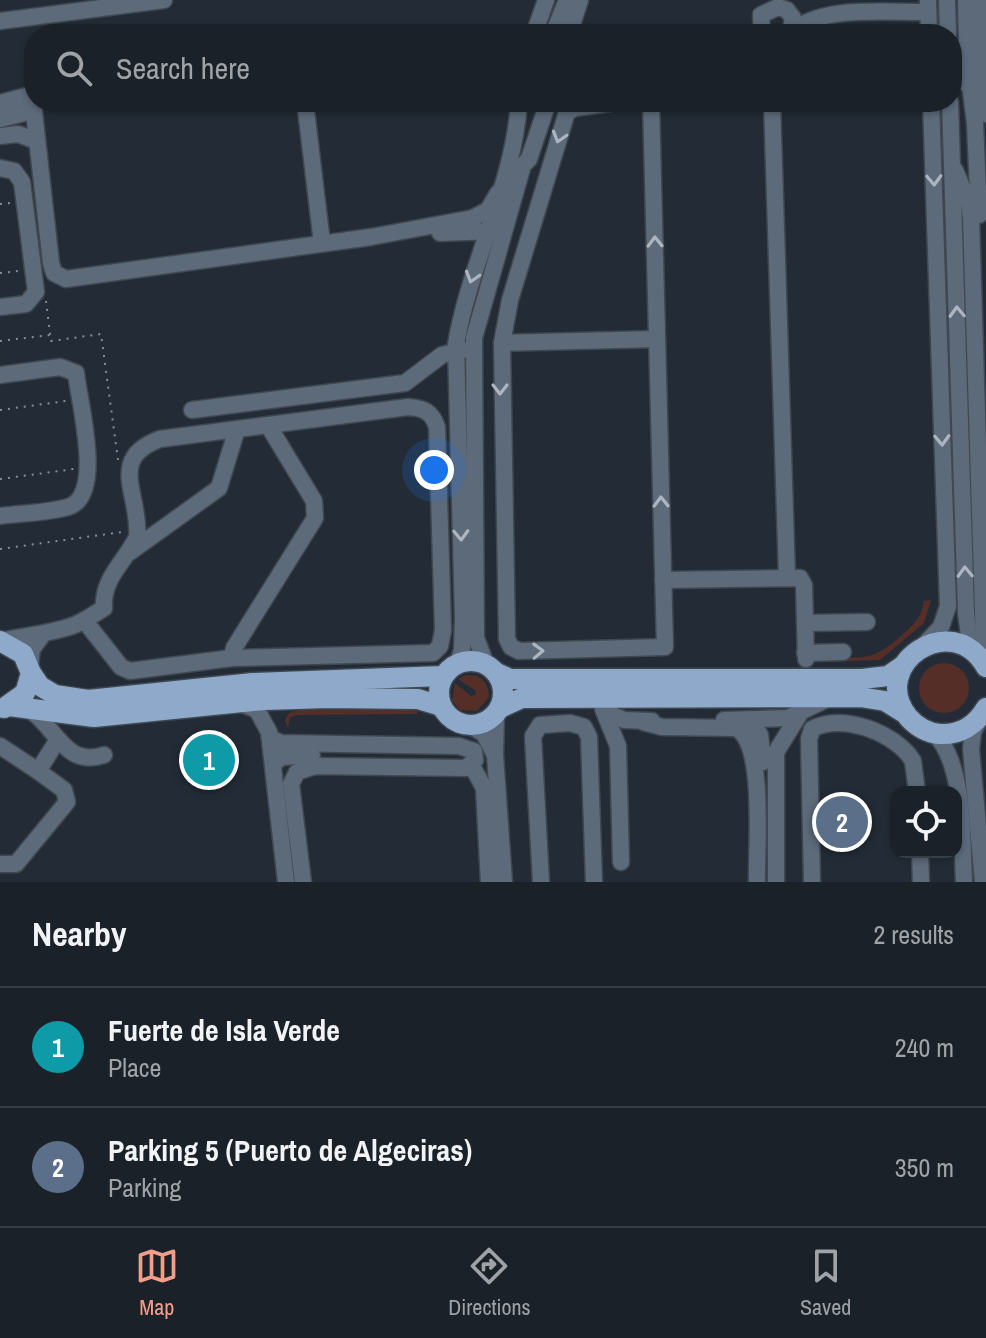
<!DOCTYPE html>
<html lang="en">
<head>
<meta charset="utf-8">
<style>
  body { margin:0; font-family:"Archivo Narrow",sans-serif; background:#232930; color:#f1f3f6 }
  .controls { position:absolute; right:24px; bottom:24px; display:grid; overflow:hidden; border-radius:16px; box-shadow:0 2px 6px #0004 }
  .controls button { width:72px; height:72px; display:grid; place-items:center; padding:0; border:0; border-bottom:2px solid #383e45; background:#1a2128; color:#f1f3f6; font:40px sans-serif }
  .you { position:absolute; left:434px; top:470px; width:28px; height:28px; margin:-20px; border:6px solid #fff; border-radius:50%; background:#1a73e8; box-shadow:0 0 0 12px #1a73e833 }
  .badge { display:grid; place-items:center; width:52px; height:52px; border-radius:50%; background:#f49e8a; color:#fff; font-size:26px; font-weight:700 }
  .pin { position:absolute; translate:-50% -50%; border:4px solid #fff; box-shadow:0 2px 8px #0006 }
  .list { margin:0; padding:0; list-style:none }
  h2 { display:flex; justify-content:space-between; align-items:center; height:104px; margin:0; padding:0 32px; font-size:34px }
  h2 small { font-size:26px; font-weight:400; color:#9fa3a8 }
  .list li { display:grid; grid-template-columns:52px 1fr auto; gap:24px; align-items:center; box-sizing:border-box; height:120px; padding:0 32px; border-top:2px solid #383e45 }
  .list b { display:block; font-size:30px; white-space:nowrap }
  .list p { margin:0; font-size:26px; white-space:nowrap; color:#9fa3a8 }
  .list em { font-size:26px; font-style:normal; color:#9fa3a8 }
  .icon { flex:none; width:44px; height:44px; fill:none; stroke:currentColor; stroke-width:2; stroke-linecap:round; stroke-linejoin:round }
  .map { position:relative; flex:none; width:986px; height:882px; overflow:hidden }
  .search { position:absolute; background:#1a2128; box-shadow:0 2px 6px #0004; left:24px; right:24px; top:24px; height:88px; display:flex; align-items:center; gap:20px; box-sizing:border-box; padding:0 28px; border-radius:32px; color:#9fa3a8; font-size:30px }
  .sheet { height:344px; background:#1a2128 }
  nav { display:flex; justify-content:space-around; align-items:center; box-sizing:border-box; height:112px; border-top:2px solid #383e45; background:#1a2128; font-size:22px; color:#9fa3a8 }
  nav a { display:grid; justify-items:center; gap:4px }
  nav .on { color:#f49e8a }
  .map>svg:first-child { display:block }
</style>
</head>
<body>
<div class="map">
<svg width="986" height="882" viewBox="0 0 986 882">
  <rect width="100%" height="100%" fill="#232c36"/>
  <g fill="#552f27">
    <path d="M931,600L924,623L880,660L823,662V657C861,657 870,663 900,637C913,625 921,619 924,601Z"/>
    <circle cx="944" cy="688" r="25"/>
    <path d="M466,675C481,674 489,683 489,697L477,711L460,710L452,700L455,683L471,696L476,695L475,690L458,679Z"/>
    <polygon points="417,709 417,714 296,715 290,718 288,728 285,720 289,713 299,710"/>
  </g>
  <g fill="none" stroke-linecap="round" stroke-linejoin="round">
    <defs>
      <g id="minor">
        <polyline points="928,0 929,34"/>
        <polyline points="947,0 948,34"/>
        <polyline points="966,0 968,85"/>
        <polyline points="980,0 984,114"/>
        <polyline points="0,21 164,0"/>
        <path d="M791,33C820,4 889,13 928,12"/>
        <polyline points="534,34 546,0"/>
        <polyline points="553,34 567,0"/>
        <polyline points="569,34 580,0"/>
        <polyline points="762,34 761,15 778,7 787,10 793,18 790,34"/>
        <polyline points="969,76 975,123 979,215"/>
        <polyline points="32,94 51,263 54,273 66,279 371,237 473,218 488,210 498,193"/>
        <polyline points="305,102 322,243"/>
        <polyline points="617,102 575,108 567,112 510,300 502,343 507,639 511,647 519,651 665,647 651,102"/>
        <polyline points="772,102 787,577"/>
        <polyline points="950,102 966,613 971,650"/>
        <polyline points="0,103 34,94"/>
        <polyline points="0,119 32,111"/>
        <polyline points="0,136 18,134 37,141"/>
        <polyline points="0,168 14,171 22,182 36,292 26,304 0,307"/>
        <polyline points="955,170 969,204 971,218 984,643 975,653"/>
        <polyline points="440,233 493,231"/>
        <polyline points="502,343 657,339"/>
        <path d="M0,375L60,367L76,373C79,402 105,496 68,507C47,513 22,513 0,516"/>
        <polyline points="192,410 405,383 442,355 463,350"/>
        <polyline points="130,552 219,488 237,429"/>
        <polyline points="663,580 800,578 804,585 806,659"/>
        <polyline points="805,623 867,622"/>
        <path d="M44,633C74,627 78,625 104,608C102,578 125,562 137,537C141,495 106,459 160,439L408,407C424,408 432,412 437,427L443,630L440,646L433,653L232,658L130,671L121,667L84,620"/>
        <polyline points="0,641 44,633 32,649 30,666"/>
        <polyline points="922,647 941,627 948,606 931,102"/>
        <polyline points="805,653 843,652"/>
        <polyline points="232,658 234,648 315,518 314,501 268,425"/>
        <path d="M458,663L462,650L463,618L456,344C470,262 514,184 519,102"/>
        <polyline points="486,664 476,638 474,338 523,165 529,159 548,102"/>
        <polyline points="238,702 257,710 269,732 286,882"/>
        <polyline points="603,709 618,746 621,862"/>
        <path d="M30,710C56,727 65,768 104,755"/>
        <polyline points="604,711 624,720 652,721"/>
        <polyline points="496,714 495,755 504,882"/>
        <polyline points="980,718 973,732 971,749 983,882"/>
        <polyline points="724,720 788,718 827,699"/>
        <polyline points="750,720 760,735 763,762"/>
        <path d="M643,722L662,727L736,728C766,744 756,849 757,882"/>
        <polyline points="470,725 484,734 494,753"/>
        <path d="M933,733C965,760 962,842 964,882"/>
        <polyline points="270,738 281,743 459,746 474,751 475,760"/>
        <polyline points="0,746 38,771 57,741"/>
        <polyline points="273,764 282,757 312,755"/>
        <polyline points="472,766 484,788 489,882"/>
        <polyline points="920,852 921,882"/>
        <polyline points="0,864 16,864 67,802 64,790 38,771"/>
        <polyline points="303,882 291,784 297,772 315,766 466,768 475,760"/>
        <polyline points="541,882 533,736 540,725 570,723 584,727 589,737 594,882"/>
        <polyline points="776,882 776,752 799,715"/>
        <path d="M812,882L809,739L812,729C842,712 896,733 913,761L917,792"/>
      </g>
      <g id="major">
        <polyline points="0,641 23,654 31,673 25,693 4,708"/>
        <circle cx="471" cy="693" r="32"/>
        <path d="M986,667C952,607 867,665 908,717C916,726 927,733 940,734C960,735 976,725 986,708"/>
        <polyline points="31,673 40,686 55,695 88,700 253,683 443,676"/>
        <polyline points="497,673 510,679 862,679 888,676 904,665"/>
        <polyline points="9,706 94,717 264,700 328,698 418,699 441,706"/>
        <polyline points="500,708 522,698 860,697 885,701 906,714"/>
      </g>
    </defs>
    <use href="#minor" stroke="#3f4851" stroke-width="19"/>
    <use href="#major" stroke="#3f4851" stroke-width="23"/>
    <g stroke="#878e96" stroke-width="2" stroke-dasharray="2 6" stroke-linecap="butt">
      <polyline points="0,204 11,203"/>
      <polyline points="0,273 19,271"/>
      <polyline points="46,301 51,341 101,334 118,460"/>
      <polyline points="0,341 50,335"/>
      <polyline points="0,410 66,401"/>
      <polyline points="0,479 74,469"/>
      <polyline points="0,549 122,532"/>
    </g>
    <use href="#minor" stroke="#5d6a7a" stroke-width="16"/>
    <use href="#major" stroke="#8ea9ca" stroke-width="20"/>
  </g>
  <defs><path id="oneway-chevron" d="M-2-3.5L2.5 0L-2 3.5" fill="none" stroke-width="1.6" stroke-linecap="round" stroke-linejoin="round" transform="scale(2)"/></defs>
  <g stroke="#adb5c0">
    <use href="#oneway-chevron" transform="translate(559 137) rotate(107)"/>
    <use href="#oneway-chevron" transform="translate(934 180) rotate(88)"/>
    <use href="#oneway-chevron" transform="translate(655 242) rotate(-91)"/>
    <use href="#oneway-chevron" transform="translate(472 277) rotate(107)"/>
    <use href="#oneway-chevron" transform="translate(957 312) rotate(-92)"/>
    <use href="#oneway-chevron" transform="translate(500 389) rotate(90)"/>
    <use href="#oneway-chevron" transform="translate(942 440) rotate(88)"/>
    <use href="#oneway-chevron" transform="translate(661 502) rotate(-91)"/>
    <use href="#oneway-chevron" transform="translate(461 535) rotate(88)"/>
    <use href="#oneway-chevron" transform="translate(965 572) rotate(-92)"/>
    <use href="#oneway-chevron" transform="translate(538 651) rotate(-2)"/>
  </g>
</svg>
<div class="controls">
<button><svg class="icon" aria-label="locate" viewBox="0 0 24 24"><circle cx="12" cy="12" r="6"/><path d="M12 2v4M12 18v4M2 12h4M18 12h4"/></svg></button>
</div>
<div class="you"></div>
<div class="pin badge" style="left:209px;top:760px;background:#0f9aa8">1</div>
<div class="pin badge" style="left:842px;top:822px;background:#5c6f8a">2</div>
<div class="search"><svg class="icon" aria-label="search" viewBox="0 0 24 24"><circle cx="10" cy="10" r="6"/><path d="M15 15l6 6"/></svg>Search here</div>
</div>
<section class="sheet">
<h2>Nearby<small>2 results</small></h2>
<ul class="list">
<li><span class="badge" style="background:#0f9aa8">1</span><div><b>Fuerte de Isla Verde</b><p>Place</p></div><em>240 m</em></li>
<li><span class="badge" style="background:#5c6f8a">2</span><div><b>Parking 5 (Puerto de Algeciras)</b><p>Parking</p></div><em>350 m</em></li>
</ul>
</section>
<nav>
<a class="on"><svg class="icon" aria-label="map" viewBox="0 0 24 24"><path d="M3 6l6-2 6 2 6-2v14l-6 2-6-2-6 2zM9 4v14M15 6v14"/></svg>Map</a>
<a><svg class="icon" aria-label="directions" viewBox="0 0 24 24"><path d="M12 3l9 9-9 9-9-9zM9 14v-3h6M13 9l2 2-2 2"/></svg>Directions</a>
<a><svg class="icon" aria-label="saved" viewBox="0 0 24 24"><path d="M7 4h10v16l-5-4-5 4z"/></svg>Saved</a>
</nav>
</body>
</html>
